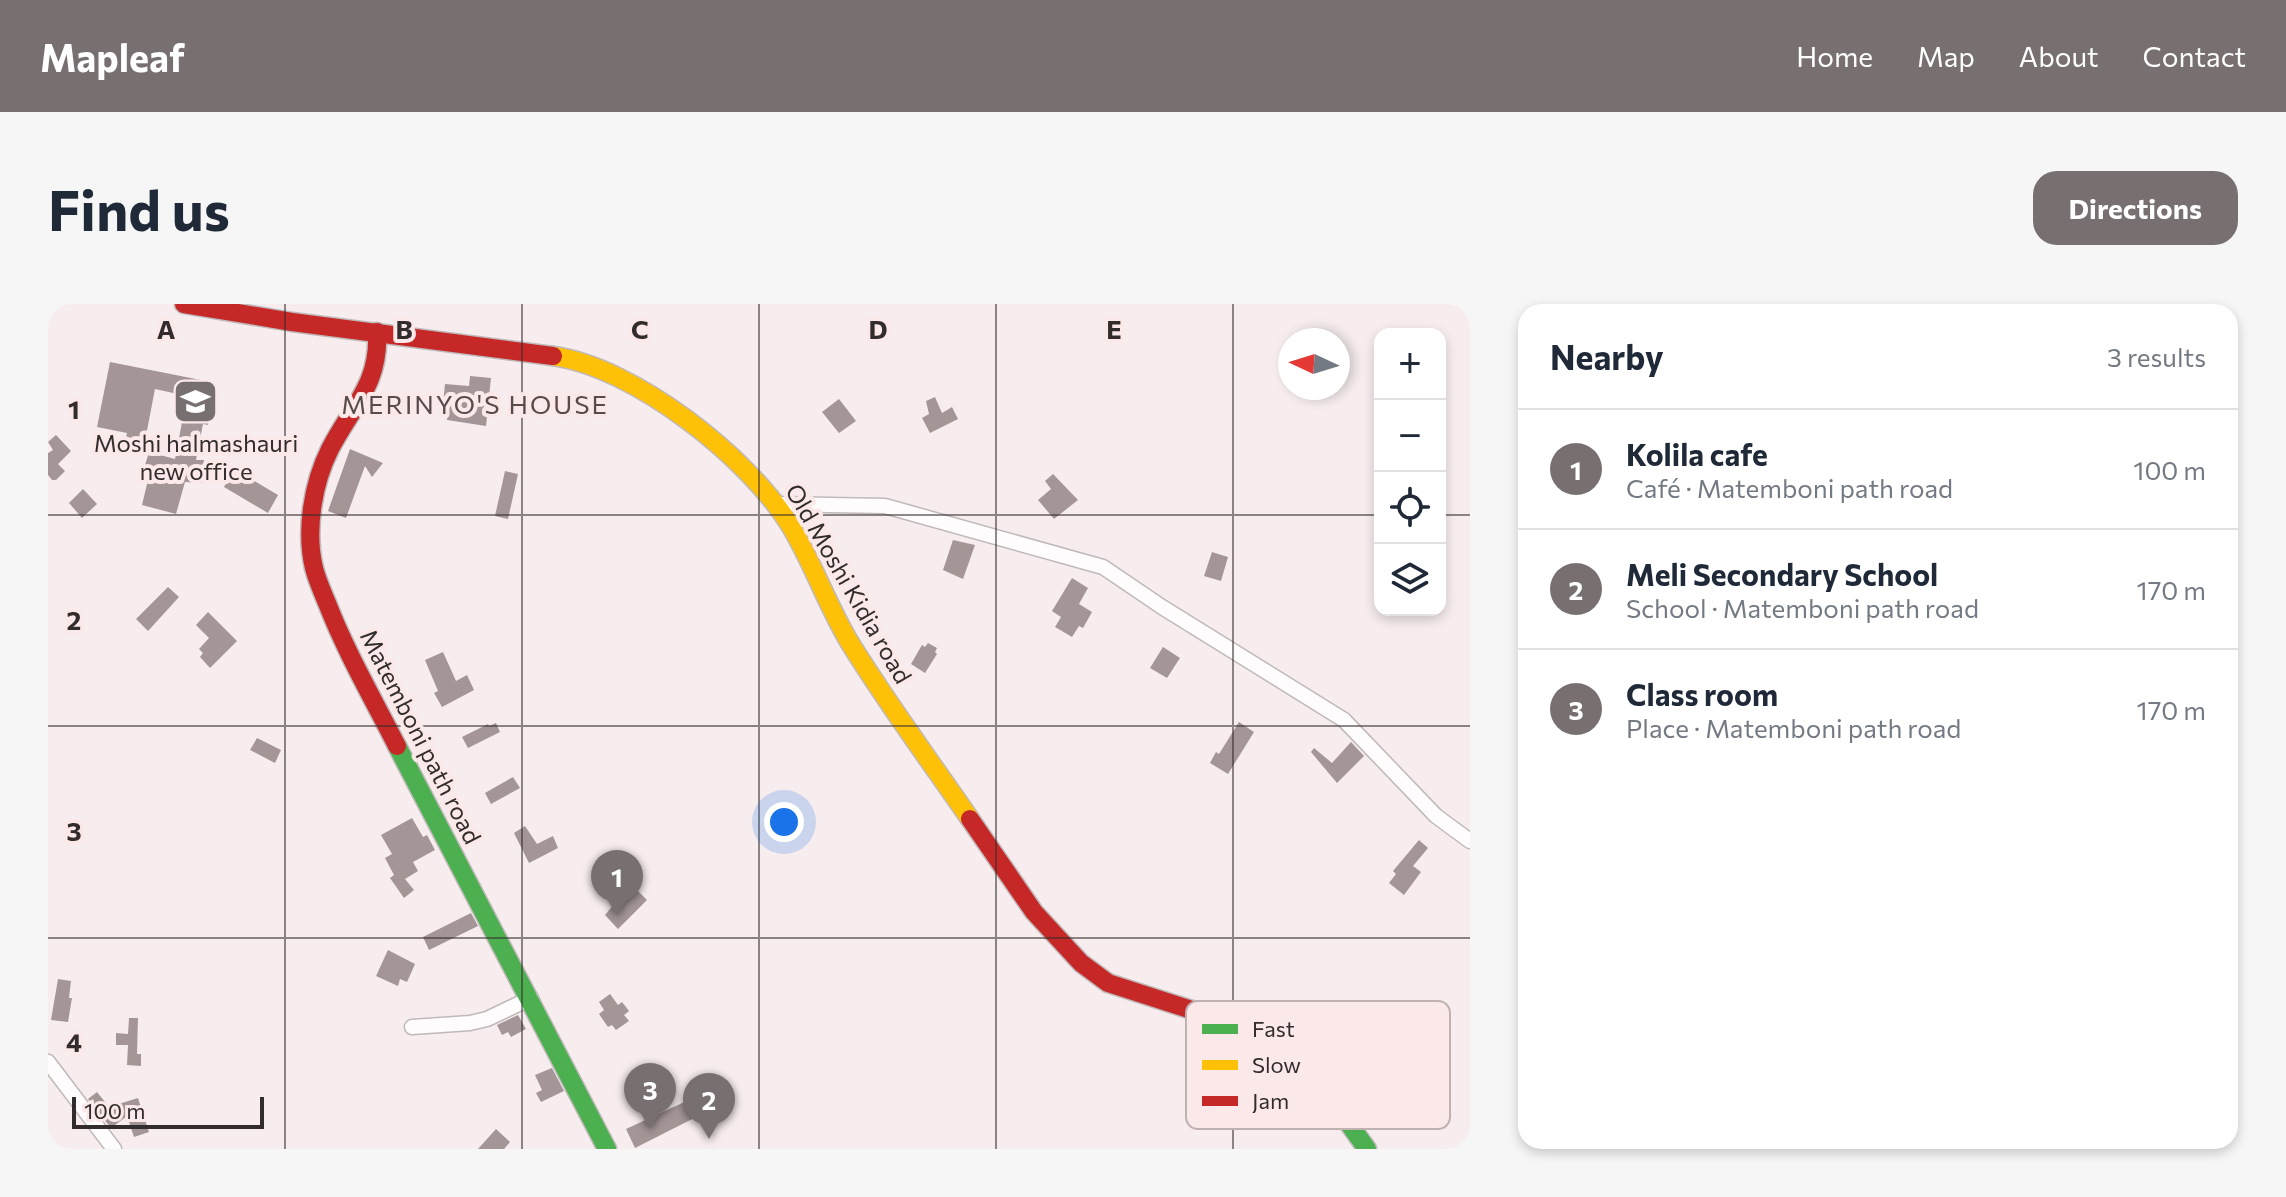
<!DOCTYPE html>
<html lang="en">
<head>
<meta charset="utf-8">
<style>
  body { margin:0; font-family:Commissioner,sans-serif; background:#f6f6f7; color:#1f2937 }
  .controls { position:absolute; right:24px; top:24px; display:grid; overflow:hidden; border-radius:16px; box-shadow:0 4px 12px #0003 }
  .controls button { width:72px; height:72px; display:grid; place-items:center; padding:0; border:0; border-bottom:2px solid #e0e1e3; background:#fff; color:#1f2937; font:40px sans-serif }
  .compass { position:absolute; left:1230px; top:24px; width:72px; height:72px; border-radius:50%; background:#fff; box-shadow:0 4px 12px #0003; rotate:274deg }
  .scale { position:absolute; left:24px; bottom:20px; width:192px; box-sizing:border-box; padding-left:8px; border:4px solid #332c2c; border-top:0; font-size:22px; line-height:28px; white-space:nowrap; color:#332c2c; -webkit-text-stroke:6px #fbe9ea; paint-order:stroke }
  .you { position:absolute; left:736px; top:518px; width:28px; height:28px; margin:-20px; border:6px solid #fff; border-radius:50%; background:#1a73e8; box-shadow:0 0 0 12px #1a73e833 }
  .badge { display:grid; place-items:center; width:52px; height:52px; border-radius:50%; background:#787070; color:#fff; font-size:26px; font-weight:700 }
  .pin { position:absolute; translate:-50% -66px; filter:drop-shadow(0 2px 4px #0008) }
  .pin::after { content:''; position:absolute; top:42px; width:28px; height:24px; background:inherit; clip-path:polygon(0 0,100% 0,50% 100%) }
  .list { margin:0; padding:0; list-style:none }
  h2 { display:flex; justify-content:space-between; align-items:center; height:104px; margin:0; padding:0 32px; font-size:34px }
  h2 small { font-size:26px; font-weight:400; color:#747a83 }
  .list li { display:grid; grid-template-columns:52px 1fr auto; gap:24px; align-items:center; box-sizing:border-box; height:120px; padding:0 32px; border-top:2px solid #e0e1e3 }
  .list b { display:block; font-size:30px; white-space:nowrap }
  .list p { margin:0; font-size:26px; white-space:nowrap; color:#747a83 }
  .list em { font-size:26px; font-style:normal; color:#747a83 }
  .icon { flex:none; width:44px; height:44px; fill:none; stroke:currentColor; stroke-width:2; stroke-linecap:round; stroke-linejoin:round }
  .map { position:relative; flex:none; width:1422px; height:845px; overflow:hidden; border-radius:24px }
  header { display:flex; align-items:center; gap:48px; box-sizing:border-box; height:112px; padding:0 40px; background:#787070; color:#fff }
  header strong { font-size:38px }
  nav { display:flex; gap:44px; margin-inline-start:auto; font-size:28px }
  .intro { display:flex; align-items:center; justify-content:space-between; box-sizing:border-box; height:192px; padding:0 48px }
  h1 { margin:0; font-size:56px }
  .button { padding:20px 36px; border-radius:24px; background:#787070; color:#fff; font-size:28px; font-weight:700 }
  main { display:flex; gap:48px; padding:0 48px }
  aside { flex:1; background:#fff; border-radius:24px; box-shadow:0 4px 12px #0003 }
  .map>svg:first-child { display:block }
</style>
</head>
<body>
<header>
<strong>Mapleaf</strong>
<nav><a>Home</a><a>Map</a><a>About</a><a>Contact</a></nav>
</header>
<div class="intro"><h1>Find us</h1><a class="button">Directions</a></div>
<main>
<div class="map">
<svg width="1422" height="845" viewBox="0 0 1422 845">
  <rect width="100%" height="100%" fill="#f7edee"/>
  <g fill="#a49697">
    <polygon points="62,58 163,78 158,105 163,106 160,121 155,120 148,156 156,156 154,179 137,178 128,210 94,201 103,163 97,161 101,148 127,155 139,92 107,85 97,137 78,133 79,129 49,123"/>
    <polygon points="422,72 443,74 438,122 399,116 401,100 395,100 397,80 421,82"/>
    <polygon points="887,93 894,109 904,103 910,115 882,129 874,114 881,110 878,97"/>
    <polygon points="791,95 808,117 791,129 774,108"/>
    <polygon points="8,131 23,147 10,160 17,167 8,176 4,176 0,171 0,149 5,146 0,138"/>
    <polygon points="302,145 335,159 324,173 317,162 298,214 280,207"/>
    <polygon points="186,165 230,191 220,209 176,183"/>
    <polygon points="457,167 470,170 460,215 447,212"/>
    <polygon points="1005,170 1030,196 1006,215 990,196 1003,185 997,177"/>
    <polygon points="35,185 49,200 34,214 21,199"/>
    <polygon points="905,236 927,241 915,275 895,266"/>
    <polygon points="1164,248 1180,253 1173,277 1156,272"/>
    <polygon points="1024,274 1040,284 1031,300 1044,308 1035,324 1031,322 1024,333 1007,323 1013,313 1004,307"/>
    <polygon points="120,283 131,293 100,327 88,315"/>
    <polygon points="160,308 189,337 162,364 152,353 155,349 151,345 161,334 148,321"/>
    <polygon points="880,339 889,344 887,348 889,350 877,369 863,360 874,341 877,343"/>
    <polygon points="1115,343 1132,354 1119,374 1102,364"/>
    <polygon points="395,348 408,377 419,371 426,386 394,403 386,389 390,387 377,356"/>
    <polygon points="1191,418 1206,428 1180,470 1162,459 1168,448 1171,450"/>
    <polygon points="448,419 452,428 420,444 414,433 440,420 441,422"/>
    <polygon points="209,434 233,446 227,459 202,446"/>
    <polygon points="1303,438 1316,452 1289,479 1263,448 1266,444 1284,459"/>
    <polygon points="465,473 472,484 443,500 437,489"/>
    <polygon points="364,514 375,533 379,531 387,546 365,558 370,567 357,575 366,586 356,594 342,574 346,571 337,554 344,550 333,531"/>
    <polygon points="477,522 489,540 505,532 510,544 481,559 466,529"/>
    <polygon points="1371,536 1380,544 1365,562 1373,568 1356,591 1341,579 1348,570 1345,567"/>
    <polygon points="583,580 599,596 570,625 557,611"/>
    <polygon points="423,609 430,622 381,646 375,633"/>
    <polygon points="340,646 367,660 359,678 352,675 350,682 328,672"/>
    <polygon points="10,675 23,677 21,694 24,694 20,718 3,716"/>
    <polygon points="562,690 570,701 574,698 581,707 576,711 581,717 568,726 564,721 560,723 551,710 556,706 551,698"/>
    <polygon points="470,711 478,725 463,733 460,728 454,731 449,721"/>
    <polygon points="81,714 90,714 89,750 93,750 93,762 79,761 80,741 68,741 68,729 80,730"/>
    <polygon points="504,764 516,787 493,798 488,789 494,786 487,771"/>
    <polygon points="49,788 61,803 90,794 101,828 86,833 79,812 63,824 40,795"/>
    <polygon points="658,788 666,804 587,844 578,825"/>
    <polygon points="448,825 462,838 456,845 430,845"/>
  </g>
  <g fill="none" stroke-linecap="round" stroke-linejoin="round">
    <defs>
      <g id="street">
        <polyline points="728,200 837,202 1055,263 1114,303 1296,416 1388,512 1422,537"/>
        <polyline points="364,723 422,719 439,715 483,694"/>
        <polyline points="0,758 66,845"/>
      </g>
      <g id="fast">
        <polyline points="349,442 559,845"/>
        <polyline points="1178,717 1223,743 1276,785 1319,845"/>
      </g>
      <path id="slow" d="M505,52C586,63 699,152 742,221C765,259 779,301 802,339C839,399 882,457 922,515"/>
      <g id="jam">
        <polyline points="136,0 244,18 505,52"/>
        <path d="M329,28C332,80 304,102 282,145C265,179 257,226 266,264C269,276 274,287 279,299C298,348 325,395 349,442"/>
        <polyline points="922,515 986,608 1033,659 1060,679 1178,717"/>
      </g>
    </defs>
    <use href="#street" stroke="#c0b9b9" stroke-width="17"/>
    <use href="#fast" stroke="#c0b9b9" stroke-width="21"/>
    <use href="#slow" stroke="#c0b9b9" stroke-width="21"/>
    <use href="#jam" stroke="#c0b9b9" stroke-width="21"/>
    <use href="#street" stroke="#fefcfc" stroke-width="14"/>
    <use href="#fast" stroke="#4caf50" stroke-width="18"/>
    <use href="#slow" stroke="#ffc107" stroke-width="18"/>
    <use href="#jam" stroke="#c62828" stroke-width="18"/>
  </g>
  <path fill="none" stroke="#332c2c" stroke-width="2" stroke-opacity="0.55" d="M237,0V845M474,0V845M711,0V845M948,0V845M1185,0V845M0,211H1332M1392,211H1422M0,422H1422M0,634H1422"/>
  <defs>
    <symbol id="school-square" viewBox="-11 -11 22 22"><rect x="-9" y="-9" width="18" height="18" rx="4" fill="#787070" stroke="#fbe9ea"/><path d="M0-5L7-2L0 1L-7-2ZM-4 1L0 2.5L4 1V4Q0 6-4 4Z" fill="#fff"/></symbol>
  </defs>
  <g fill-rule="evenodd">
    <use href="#school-square" x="122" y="72" width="51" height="51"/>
  </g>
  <g text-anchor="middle" stroke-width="8" stroke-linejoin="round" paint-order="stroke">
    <g font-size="24" fill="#332c2c" stroke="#fbe9ea">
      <text x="148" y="148">Moshi halmashauri<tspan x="148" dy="28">new office</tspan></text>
    </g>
    <g font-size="24" fill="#332c2c" stroke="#fbe9ea">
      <text transform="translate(800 280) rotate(60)" y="8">Old Moshi Kidia road</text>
      <text transform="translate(372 433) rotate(63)" y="8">Matemboni path road</text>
    </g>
    <g font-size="26" letter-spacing="2" fill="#594b4b" stroke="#fbe9ea">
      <text x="427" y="110">MERINYO'S HOUSE</text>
    </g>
  </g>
  <rect x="1138" y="697" width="264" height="128" rx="12" fill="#fbe9ea" stroke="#bfb0b1" stroke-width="2"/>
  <rect x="1154" y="720" width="36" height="10" fill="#4caf50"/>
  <rect x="1154" y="756" width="36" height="10" fill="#ffc107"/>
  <rect x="1154" y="792" width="36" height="10" fill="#c62828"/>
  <g font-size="22" fill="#332c2c">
    <text x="1204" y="733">Fast</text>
    <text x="1204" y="769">Slow</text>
    <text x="1204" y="805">Jam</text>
  </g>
  <g font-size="26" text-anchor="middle" font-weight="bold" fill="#332c2c" stroke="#fbe9ea" stroke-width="8" stroke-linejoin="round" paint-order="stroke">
    <text x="118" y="35">A</text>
    <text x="356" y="35">B</text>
    <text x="592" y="35">C</text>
    <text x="830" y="35">D</text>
    <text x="1066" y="35">E</text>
    <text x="26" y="115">1</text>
    <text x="26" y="326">2</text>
    <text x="26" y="537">3</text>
    <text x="26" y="748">4</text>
  </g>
</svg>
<div class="controls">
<button>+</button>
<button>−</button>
<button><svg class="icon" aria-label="locate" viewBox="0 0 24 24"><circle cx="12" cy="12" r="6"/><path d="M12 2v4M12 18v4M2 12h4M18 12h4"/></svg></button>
<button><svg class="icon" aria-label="layers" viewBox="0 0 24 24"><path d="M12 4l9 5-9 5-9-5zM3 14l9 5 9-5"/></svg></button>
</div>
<svg class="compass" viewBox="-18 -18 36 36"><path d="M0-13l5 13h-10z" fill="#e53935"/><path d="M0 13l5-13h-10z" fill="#747a83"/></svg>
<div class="scale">100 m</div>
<div class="you"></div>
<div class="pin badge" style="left:569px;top:612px">1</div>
<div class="pin badge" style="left:661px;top:835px">2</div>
<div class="pin badge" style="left:602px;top:825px">3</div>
</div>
<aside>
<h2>Nearby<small>3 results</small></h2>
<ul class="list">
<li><span class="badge">1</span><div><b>Kolila cafe</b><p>Café · Matemboni path road</p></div><em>100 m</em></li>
<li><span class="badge">2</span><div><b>Meli Secondary School</b><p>School · Matemboni path road</p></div><em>170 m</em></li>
<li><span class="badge">3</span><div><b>Class room</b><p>Place · Matemboni path road</p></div><em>170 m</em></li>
</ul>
</aside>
</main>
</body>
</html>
